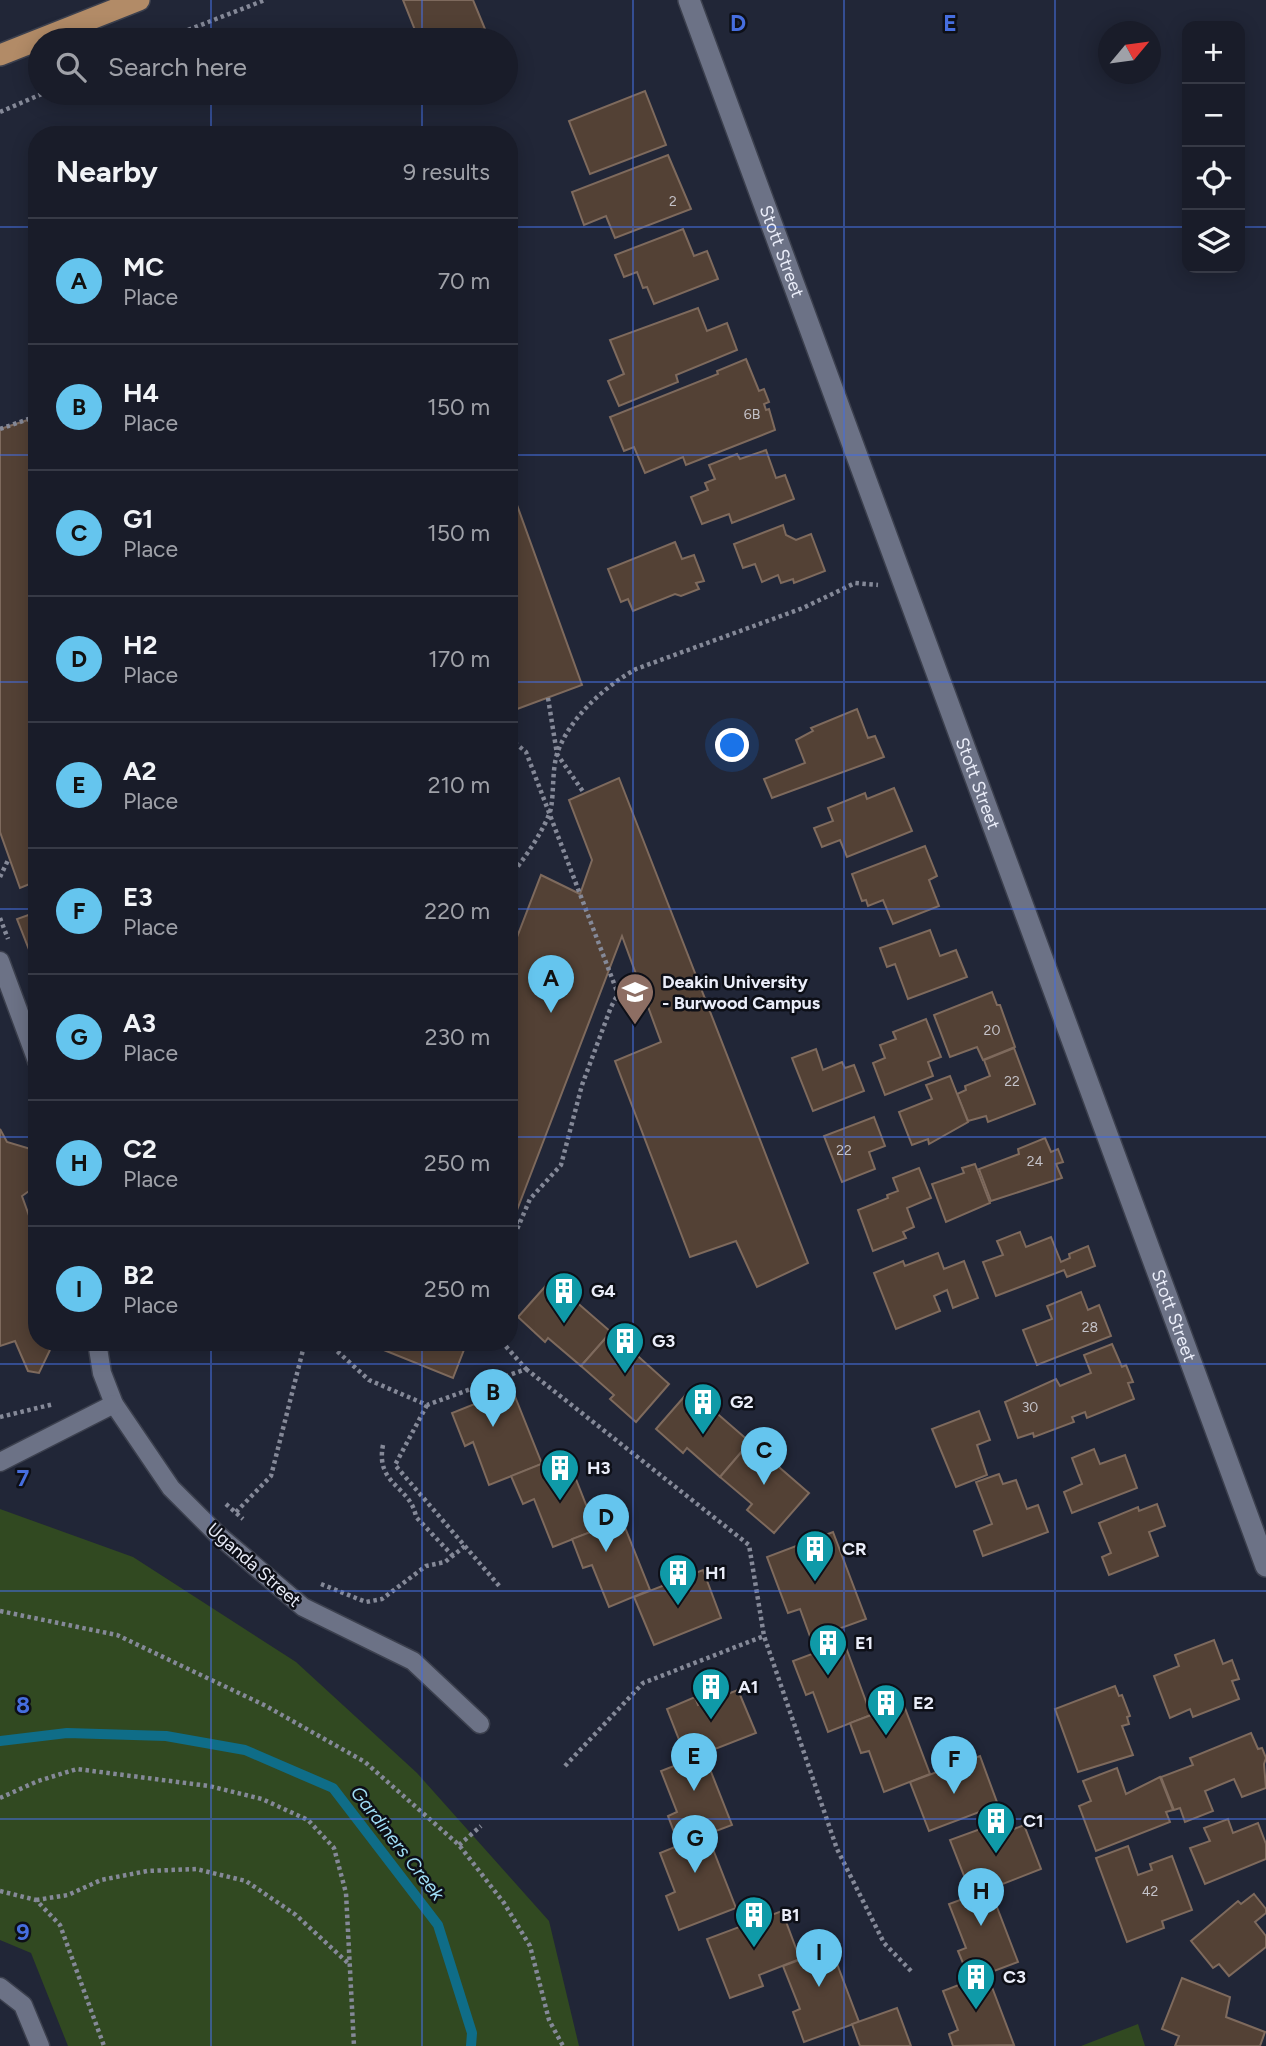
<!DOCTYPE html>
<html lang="en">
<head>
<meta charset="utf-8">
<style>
  body { margin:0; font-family:Figtree,sans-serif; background:#262935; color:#f1f3f6 }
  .controls { position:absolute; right:21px; top:21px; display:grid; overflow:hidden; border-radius:14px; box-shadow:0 4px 18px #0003 }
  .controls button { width:63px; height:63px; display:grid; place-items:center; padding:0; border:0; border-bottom:2px solid #373a46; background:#191c29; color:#f1f3f6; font:35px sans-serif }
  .compass { position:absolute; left:1098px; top:21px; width:63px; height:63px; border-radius:50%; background:#191c29; box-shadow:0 4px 18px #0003; rotate:61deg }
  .you { position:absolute; left:733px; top:746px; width:24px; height:24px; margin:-18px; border:5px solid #fff; border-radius:50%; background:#1a73e8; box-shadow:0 0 0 10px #1a73e833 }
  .badge { display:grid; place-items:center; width:46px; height:46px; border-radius:50%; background:#65c5ee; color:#111; font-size:23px; font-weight:700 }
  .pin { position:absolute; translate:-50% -58px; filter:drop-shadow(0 2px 4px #0008) }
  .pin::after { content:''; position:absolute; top:37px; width:24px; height:21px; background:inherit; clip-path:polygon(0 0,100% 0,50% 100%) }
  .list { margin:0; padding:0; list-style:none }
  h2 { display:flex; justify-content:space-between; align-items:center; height:91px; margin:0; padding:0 28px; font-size:30px }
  h2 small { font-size:23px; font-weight:400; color:#9fa1a8 }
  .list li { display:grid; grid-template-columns:46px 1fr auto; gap:21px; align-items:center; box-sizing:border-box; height:126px; padding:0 28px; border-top:2px solid #373a46 }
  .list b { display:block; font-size:26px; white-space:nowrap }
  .list p { margin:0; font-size:23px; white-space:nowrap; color:#9fa1a8 }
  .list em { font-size:23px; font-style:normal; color:#9fa1a8 }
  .icon { flex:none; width:38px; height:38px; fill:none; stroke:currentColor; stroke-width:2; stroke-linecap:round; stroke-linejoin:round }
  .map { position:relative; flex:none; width:1266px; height:2046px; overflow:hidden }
  .search { position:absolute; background:#191c29; box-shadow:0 4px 18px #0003; left:28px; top:28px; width:490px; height:77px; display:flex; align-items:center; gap:18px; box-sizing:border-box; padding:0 24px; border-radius:38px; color:#9fa1a8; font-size:26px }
  .panel { position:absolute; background:#191c29; box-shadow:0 4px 18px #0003; left:28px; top:126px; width:490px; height:1225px; border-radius:28px }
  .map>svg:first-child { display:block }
</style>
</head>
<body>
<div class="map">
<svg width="1266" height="2046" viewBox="0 0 1266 2046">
  <rect width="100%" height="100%" fill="#212637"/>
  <g fill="#314921">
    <polygon points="0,1509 133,1557 296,1662 417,1773 549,1921 579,2046 68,2046 31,1953 0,1940"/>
    <polygon points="1138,2024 1145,2046 1081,2046"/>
  </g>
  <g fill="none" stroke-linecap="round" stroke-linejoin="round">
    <polyline stroke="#0f6d88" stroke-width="10" points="0,1741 67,1733 166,1736 245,1750 333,1788 438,1925 472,2033 471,2046"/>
  </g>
  <g fill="#534135" stroke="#7e6a5d" stroke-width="2">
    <polygon points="403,0 473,0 485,29 481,40 419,40"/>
    <polygon points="645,91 666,145 590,174 569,121"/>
    <polygon points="668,155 691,209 615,238 606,216 584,225 572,192"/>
    <polygon points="683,229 694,256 707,251 718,279 654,304 647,287 643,288 637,272 624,277 615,255"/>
    <polygon points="698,308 707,331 727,323 737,350 676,375 678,382 619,406 608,381 624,374 610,340"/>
    <polygon points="746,359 759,391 764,389 769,402 764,404 766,410 769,409 775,430 686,465 683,457 645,473 634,447 624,451 610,417 718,374 717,371"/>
    <polygon points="37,417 37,881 20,888 0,832 0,429"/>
    <polygon points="766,450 776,478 785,475 794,499 732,523 729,514 702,524 691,497 708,490 705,483 715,479 709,465 737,454 740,459"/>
    <polygon points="517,505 582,685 509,712 509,508"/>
    <polygon points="783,525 786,535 796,540 811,534 825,571 794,583 793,579 781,583 778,575 762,582 755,564 743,568 734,544"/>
    <polygon points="675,542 682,559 694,555 704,581 696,583 699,589 681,596 675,594 633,611 628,599 621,602 608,569"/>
    <polygon points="857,709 868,738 875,736 884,757 772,798 764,779 805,763 796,740 813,731 811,728"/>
    <polygon points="619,778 808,1263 757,1287 736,1241 690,1257 615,1061 661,1042 622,936 509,1231 509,958 541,875 580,894 592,860 569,800"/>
    <polygon points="894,788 912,831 847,857 840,840 822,847 814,828 833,821 828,808 865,793 867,799"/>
    <polygon points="925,846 937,876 929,880 939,906 893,924 883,900 868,906 866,900 862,901 852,874"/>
    <polygon points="37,912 37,970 17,919"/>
    <polygon points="930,930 940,956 956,950 967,977 908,999 895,964 887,967 880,948"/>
    <polygon points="992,992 997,1005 1000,1005 1015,1047 983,1060 977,1047 950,1057 934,1015"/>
    <polygon points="926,1019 941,1057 928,1062 933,1076 885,1095 873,1063 885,1058 880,1045 896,1039 893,1032"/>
    <polygon points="1014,1048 1035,1104 988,1122 986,1116 968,1121 957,1094 966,1090 965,1086 990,1076 984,1060"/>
    <polygon points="816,1049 823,1070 842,1062 845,1068 854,1065 864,1091 813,1111 792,1058"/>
    <polygon points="950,1076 968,1122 929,1144 928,1139 912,1145 899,1112 932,1099 926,1085"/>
    <polygon points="874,1117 885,1146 869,1152 875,1169 842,1182 824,1136"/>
    <polygon points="0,1129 7,1142 34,1150 36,1186 22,1196 37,1238 37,1342 46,1342 50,1350 39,1373 28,1371 15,1341 0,1346"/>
    <polygon points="1045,1138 1051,1152 1058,1149 1063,1162 1056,1164 1062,1178 991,1201 979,1169 1019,1154 1018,1149"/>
    <polygon points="975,1164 990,1203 946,1222 932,1184 964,1173 962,1168"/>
    <polygon points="919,1168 931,1198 907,1208 914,1227 903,1232 906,1238 873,1251 858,1210 888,1198 887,1195 898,1191 893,1178"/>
    <polygon points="1020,1232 1026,1247 1051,1237 1061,1262 1070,1258 1069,1254 1088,1246 1095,1266 1067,1277 1064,1270 996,1296 983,1262 1003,1255 997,1241"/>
    <polygon points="938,1253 944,1269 964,1261 978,1298 953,1308 947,1290 934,1296 940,1311 896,1329 874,1273 903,1261 905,1266"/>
    <polygon points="551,1280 611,1332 581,1366 548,1338 545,1342 518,1317"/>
    <polygon points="1081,1292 1088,1310 1099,1305 1111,1336 1037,1365 1023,1330 1052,1319 1047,1306"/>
    <polygon points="611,1332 669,1384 636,1422 610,1399 614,1395 581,1366"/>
    <polygon points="364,1342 467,1342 453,1378"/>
    <polygon points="1112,1344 1122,1367 1126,1365 1133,1382 1128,1383 1134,1399 1087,1418 1085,1412 1072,1417 1074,1422 1034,1437 1033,1433 1018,1438 1005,1402 1056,1379 1060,1386 1091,1373 1084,1355"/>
    <polygon points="512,1389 542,1464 489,1485 473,1442 465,1446 452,1413"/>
    <polygon points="690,1390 750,1442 720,1477 687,1448 683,1453 656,1429"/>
    <polygon points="979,1411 990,1440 977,1445 987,1475 956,1487 932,1429"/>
    <polygon points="750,1442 809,1493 774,1533 747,1510 752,1504 720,1477"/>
    <polygon points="1094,1449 1100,1464 1125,1455 1137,1488 1072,1513 1064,1492 1082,1484 1072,1458"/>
    <polygon points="566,1454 596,1530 553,1547 534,1499 523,1504 511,1476"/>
    <polygon points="999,1474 1003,1484 1016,1480 1027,1509 1038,1505 1048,1532 983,1556 974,1531 992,1524 976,1482"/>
    <polygon points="1157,1504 1165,1526 1149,1532 1158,1556 1109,1575 1102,1557 1111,1553 1099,1523 1138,1507 1139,1511"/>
    <polygon points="622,1520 650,1590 609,1607 592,1565 583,1568 572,1539"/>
    <polygon points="833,1532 866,1619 811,1639 800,1609 788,1613 767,1557"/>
    <polygon points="703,1570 721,1618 654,1645 634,1597"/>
    <polygon points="1214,1640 1223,1664 1232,1660 1239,1679 1232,1681 1239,1699 1193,1717 1190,1709 1170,1718 1154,1676 1179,1666 1175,1655"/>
    <polygon points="844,1642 871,1715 828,1732 813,1692 806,1695 793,1661"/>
    <polygon points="1115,1686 1119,1696 1122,1695 1130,1716 1127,1717 1129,1724 1122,1726 1133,1755 1078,1772 1055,1709"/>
    <polygon points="738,1690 756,1733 687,1760 667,1709 695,1697 698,1705"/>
    <polygon points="903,1703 930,1774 884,1792 869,1751 861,1753 850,1723"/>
    <polygon points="1251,1733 1258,1749 1262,1748 1266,1758 1264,1764 1266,1788 1242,1797 1234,1779 1205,1791 1213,1811 1185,1822 1180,1808 1174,1810 1161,1777 1193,1765 1190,1758"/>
    <polygon points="704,1754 732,1825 679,1845 668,1816 677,1812 661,1771"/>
    <polygon points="980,1756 998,1805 929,1831 910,1782"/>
    <polygon points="1117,1768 1126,1794 1160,1777 1173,1810 1166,1812 1170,1822 1096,1851 1079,1806 1091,1801 1083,1781"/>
    <polygon points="1228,1819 1233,1833 1258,1823 1266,1844 1266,1859 1205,1884 1190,1848 1210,1841 1204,1828"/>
    <polygon points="1024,1825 1041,1869 972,1896 950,1840 983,1828 987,1840"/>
    <polygon points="707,1834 736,1908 679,1930 666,1896 675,1892 660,1853"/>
    <polygon points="1128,1846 1138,1875 1152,1870 1150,1864 1172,1856 1192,1910 1162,1921 1164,1928 1127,1942 1096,1858"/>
    <polygon points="990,1889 1018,1962 970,1980 958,1951 966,1948 949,1904"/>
    <polygon points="1254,1894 1266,1909 1266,1913 1255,1922 1266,1936 1266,1947 1229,1976 1219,1964 1213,1968 1191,1941 1238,1901 1241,1904"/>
    <polygon points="782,1911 800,1959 759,1975 763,1986 730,1998 707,1939"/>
    <polygon points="831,1948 859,2022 804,2042 793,2012 800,2009 783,1966"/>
    <polygon points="987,1974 1014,2045 953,2046 949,2034 958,2030 943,1991"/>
    <polygon points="1182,1978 1230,1997 1226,2017 1265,2032 1260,2046 1175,2046 1179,2036 1162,2029"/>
    <polygon points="897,2008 911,2046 860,2046 852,2024"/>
  </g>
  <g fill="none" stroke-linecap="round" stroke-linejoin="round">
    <defs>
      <g id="lane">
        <polyline points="0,961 37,1061"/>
        <polyline points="97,1342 102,1373 114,1404 171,1488 217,1534 303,1607 413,1661 480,1724"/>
        <polyline points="0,1462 114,1404"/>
        <polyline points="0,1987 23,2005 40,2046"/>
      </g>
      <g id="street">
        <path id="s1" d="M689,0L1266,1566"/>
      </g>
      <polyline id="primary" points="0,55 139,0"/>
    </defs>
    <use href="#lane" stroke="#3c404e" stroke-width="21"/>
    <use href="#street" stroke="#3c404e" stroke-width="24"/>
    <use href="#primary" stroke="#3c404e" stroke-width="24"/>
    <g stroke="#858998" stroke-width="4.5" stroke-dasharray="3.5 3.5" stroke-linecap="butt">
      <polyline points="162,40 265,0"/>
      <polyline points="0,112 44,93"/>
      <polyline points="0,429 37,416"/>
      <polyline points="548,698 557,754 584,793"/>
      <polyline points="509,738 526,752 618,994"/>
      <polyline points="0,877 9,858"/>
      <path d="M509,877C522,863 547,826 551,808C554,791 552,771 557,754C569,718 604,687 636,669L803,608L855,583L878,585"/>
      <polyline points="0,918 8,939"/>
      <polyline points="509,1221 519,1222"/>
      <polyline points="509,1248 530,1199 561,1165 582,1085 611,1007 618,994 638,984"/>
      <polyline points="327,1342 369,1380 427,1405 526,1369 502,1342"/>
      <polyline points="526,1369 749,1545 764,1636 837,1849 884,1943 911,1971"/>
      <polyline points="427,1405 395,1465 501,1588"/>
      <polyline points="0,1417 54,1404"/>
      <path d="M383,1445C375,1485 411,1486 416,1517L453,1556"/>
      <polyline points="226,1504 243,1519"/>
      <polyline points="236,1512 271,1476 305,1342"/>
      <polyline points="321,1584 366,1602 382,1599 426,1566 445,1562 465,1546"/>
      <polyline points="0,1611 117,1635 266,1706 365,1762 459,1845 504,1903 530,1946 549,2020 563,2046"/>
      <polyline points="565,1766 643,1683 764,1636"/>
      <polyline points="0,1798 38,1781 77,1769 209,1786 262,1799 308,1820 334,1848 346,1893 354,2046"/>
      <polyline points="459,1845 481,1826"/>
      <polyline points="0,1891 36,1900 60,1925 104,2046"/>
      <polyline points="36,1900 68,1895 101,1880 147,1871 196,1869 246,1881 296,1915 349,1964"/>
    </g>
    <use href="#lane" stroke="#6c7286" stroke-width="18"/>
    <use href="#street" stroke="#6c7286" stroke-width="21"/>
    <use href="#primary" stroke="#b28b67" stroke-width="21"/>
  </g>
  <path fill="none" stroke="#466edf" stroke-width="2" stroke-opacity="0.55" d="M211,0V40M422,0V40M633,0V2046M844,0V2046M1055,0V2046M211,93V135M422,93V135M0,227H37M509,227H1187M1240,227H1266M0,455H37M509,455H1266M0,682H37M509,682H1266M0,909H37M509,909H1266M0,1137H37M509,1137H1266M211,1342V2046M422,1342V2046M0,1364H1266M0,1591H1266M0,1819H1266"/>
  <defs>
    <symbol id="university-pin" viewBox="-11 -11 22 30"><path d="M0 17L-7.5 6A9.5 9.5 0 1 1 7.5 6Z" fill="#8d6e63" stroke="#0d0f17"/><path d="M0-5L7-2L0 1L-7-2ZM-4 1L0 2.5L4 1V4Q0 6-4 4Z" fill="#fff"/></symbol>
    <symbol id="building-pin" viewBox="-11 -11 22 30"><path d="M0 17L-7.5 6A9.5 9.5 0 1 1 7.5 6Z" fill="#0f9aa8" stroke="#0d0f17"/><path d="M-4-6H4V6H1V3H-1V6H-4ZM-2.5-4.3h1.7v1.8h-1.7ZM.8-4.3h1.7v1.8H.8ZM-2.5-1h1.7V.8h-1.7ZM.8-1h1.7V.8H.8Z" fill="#fff"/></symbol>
  </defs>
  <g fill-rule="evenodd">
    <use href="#university-pin" x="613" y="970" width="44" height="60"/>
    <use href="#building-pin" x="542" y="1269" width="44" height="60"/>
    <use href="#building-pin" x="603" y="1319" width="44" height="60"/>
    <use href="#building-pin" x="681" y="1380" width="44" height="60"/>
    <use href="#building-pin" x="538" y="1446" width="44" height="60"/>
    <use href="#building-pin" x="793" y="1527" width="44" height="60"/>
    <use href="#building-pin" x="656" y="1551" width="44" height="60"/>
    <use href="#building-pin" x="806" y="1621" width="44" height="60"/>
    <use href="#building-pin" x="689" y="1665" width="44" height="60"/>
    <use href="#building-pin" x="864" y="1681" width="44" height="60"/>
    <use href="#building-pin" x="974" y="1799" width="44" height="60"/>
    <use href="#building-pin" x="732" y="1893" width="44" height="60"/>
    <use href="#building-pin" x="954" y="1955" width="44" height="60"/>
  </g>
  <g text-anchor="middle" stroke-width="5" stroke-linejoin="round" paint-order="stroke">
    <g font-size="14" fill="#c4c2c8">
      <text x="673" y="206">2</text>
      <text x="752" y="419">6B</text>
      <text x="992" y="1035">20</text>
      <text x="1012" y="1086">22</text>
      <text x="844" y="1155">22</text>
      <text x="1035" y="1166">24</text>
      <text x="1090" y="1332">28</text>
      <text x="1030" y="1412">30</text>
      <text x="1150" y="1896">42</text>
    </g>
    <g font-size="18" fill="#eaedf9" stroke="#0d0f17">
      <text dy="6" stroke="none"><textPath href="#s1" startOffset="268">Stott Street</textPath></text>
      <text dy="6" stroke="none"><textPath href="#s1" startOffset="835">Stott Street</textPath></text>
      <text dy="6" stroke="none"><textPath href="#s1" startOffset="1402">Stott Street</textPath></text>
      <text transform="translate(254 1565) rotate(41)" y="6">Uganda Street</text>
    </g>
    <g font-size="18" font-weight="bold" fill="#eaedf9" stroke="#0d0f17" text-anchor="start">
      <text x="662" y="988">Deakin University<tspan x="662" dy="21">- Burwood Campus</tspan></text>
      <text x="591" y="1297">G4</text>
      <text x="652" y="1347">G3</text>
      <text x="730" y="1408">G2</text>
      <text x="587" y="1474">H3</text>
      <text x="842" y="1555">CR</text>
      <text x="705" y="1579">H1</text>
      <text x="855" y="1649">E1</text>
      <text x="738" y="1693">A1</text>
      <text x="913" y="1709">E2</text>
      <text x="1023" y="1827">C1</text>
      <text x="781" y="1921">B1</text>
      <text x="1003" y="1983">C3</text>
    </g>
    <g font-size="19" font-style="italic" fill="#9fddf5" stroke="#0d0f17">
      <text transform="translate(398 1843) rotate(52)" y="7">Gardiners Creek</text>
    </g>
  </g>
  <g font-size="23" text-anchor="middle" font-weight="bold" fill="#466edf" stroke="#0d0f17" stroke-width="5" stroke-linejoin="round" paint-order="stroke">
    <text x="738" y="31">D</text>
    <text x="950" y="31">E</text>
    <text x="23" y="1486">7</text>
    <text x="23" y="1713">8</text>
    <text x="23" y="1940">9</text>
  </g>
</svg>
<div class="controls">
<button>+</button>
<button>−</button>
<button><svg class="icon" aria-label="locate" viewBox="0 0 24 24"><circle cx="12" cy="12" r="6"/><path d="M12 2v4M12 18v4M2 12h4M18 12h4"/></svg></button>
<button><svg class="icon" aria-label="layers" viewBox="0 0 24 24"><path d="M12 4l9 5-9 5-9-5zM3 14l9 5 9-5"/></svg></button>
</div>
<svg class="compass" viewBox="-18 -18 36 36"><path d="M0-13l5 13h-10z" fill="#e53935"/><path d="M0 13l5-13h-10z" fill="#9fa1a8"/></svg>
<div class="you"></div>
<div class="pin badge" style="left:551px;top:1013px">A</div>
<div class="pin badge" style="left:493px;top:1427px">B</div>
<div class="pin badge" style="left:764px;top:1485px">C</div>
<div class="pin badge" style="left:606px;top:1552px">D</div>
<div class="pin badge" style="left:694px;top:1791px">E</div>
<div class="pin badge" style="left:954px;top:1794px">F</div>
<div class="pin badge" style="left:695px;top:1873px">G</div>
<div class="pin badge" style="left:981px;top:1926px">H</div>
<div class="pin badge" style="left:819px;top:1987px">I</div>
<div class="search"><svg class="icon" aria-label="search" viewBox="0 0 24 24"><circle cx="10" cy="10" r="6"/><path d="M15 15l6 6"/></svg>Search here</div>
<section class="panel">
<h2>Nearby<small>9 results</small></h2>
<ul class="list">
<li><span class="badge">A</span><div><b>MC</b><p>Place</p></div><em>70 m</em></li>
<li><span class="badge">B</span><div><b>H4</b><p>Place</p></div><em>150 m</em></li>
<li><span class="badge">C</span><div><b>G1</b><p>Place</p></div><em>150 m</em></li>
<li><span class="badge">D</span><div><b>H2</b><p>Place</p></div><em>170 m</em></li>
<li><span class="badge">E</span><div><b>A2</b><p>Place</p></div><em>210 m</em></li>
<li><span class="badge">F</span><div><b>E3</b><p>Place</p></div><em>220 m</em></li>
<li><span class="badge">G</span><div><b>A3</b><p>Place</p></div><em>230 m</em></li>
<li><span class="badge">H</span><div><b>C2</b><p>Place</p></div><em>250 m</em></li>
<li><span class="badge">I</span><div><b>B2</b><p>Place</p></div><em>250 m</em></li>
</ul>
</section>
</div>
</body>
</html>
